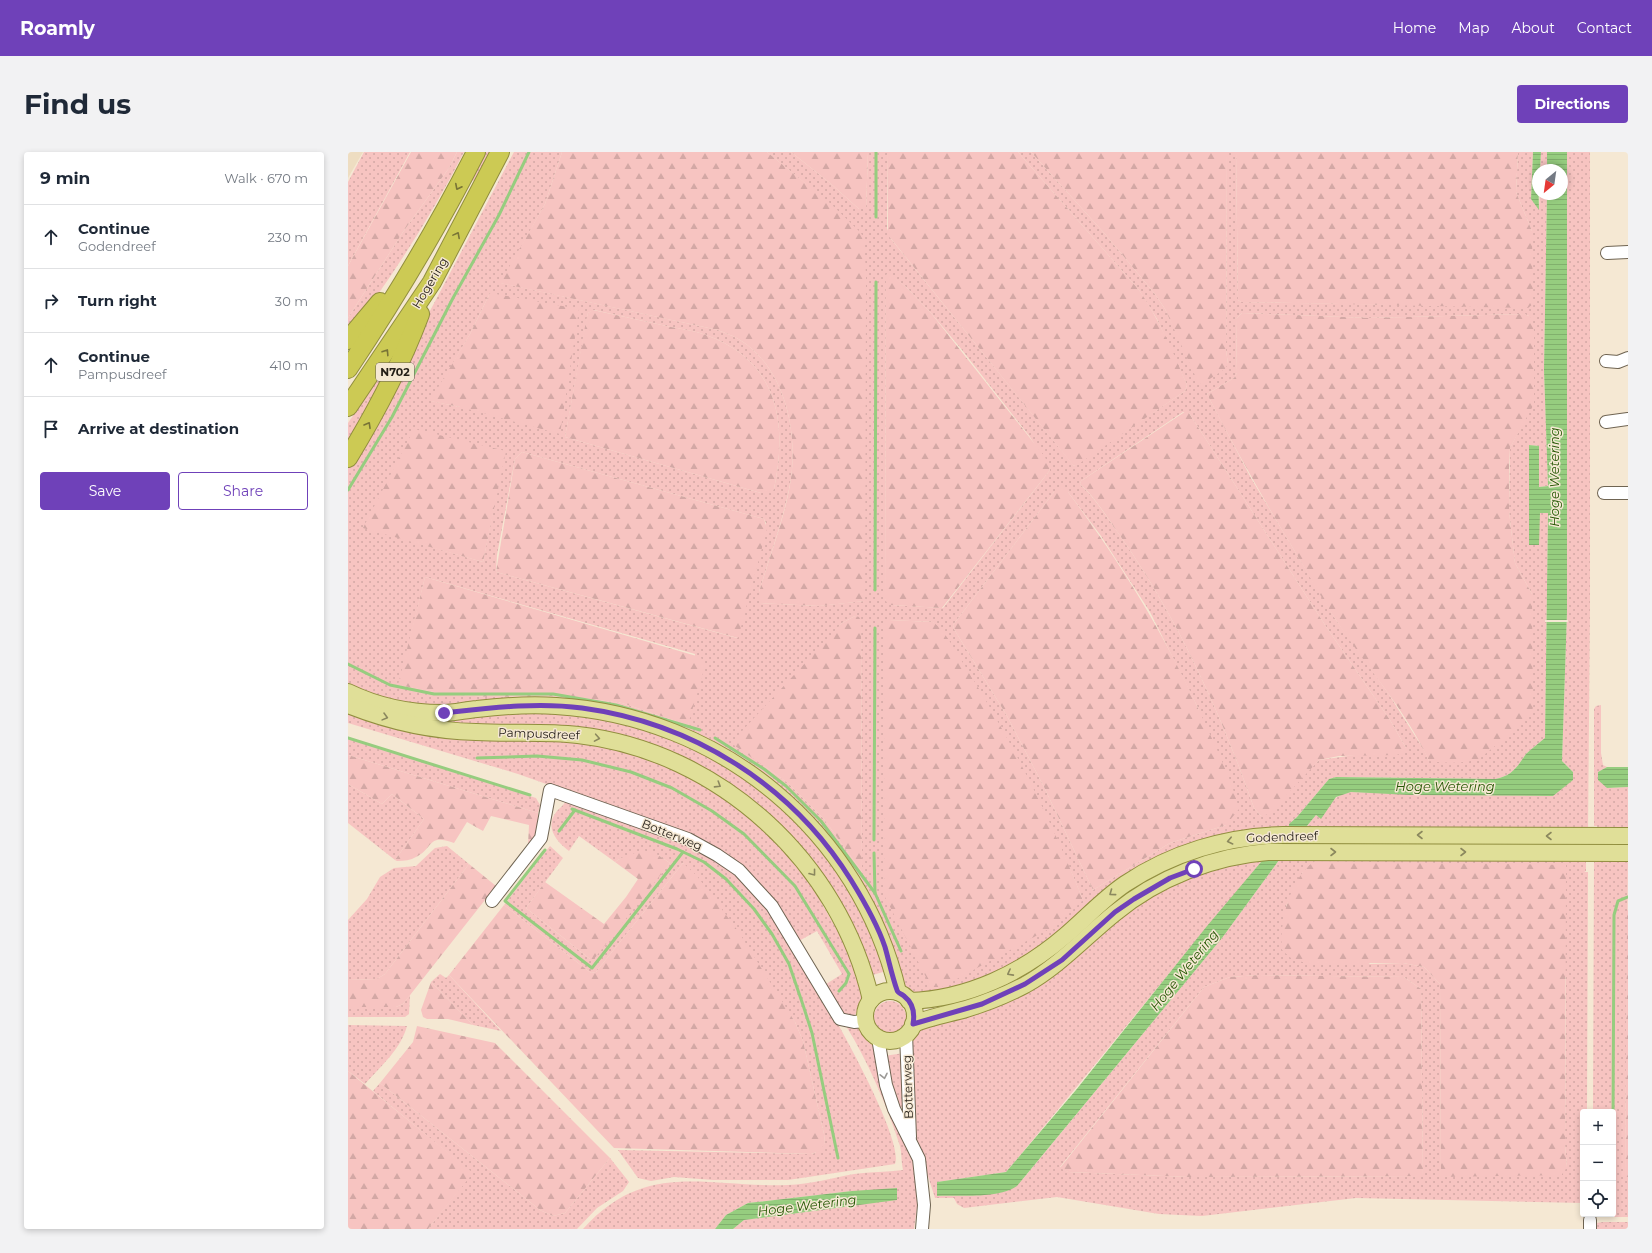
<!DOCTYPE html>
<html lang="en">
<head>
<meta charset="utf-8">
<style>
  body { margin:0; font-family:Montserrat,sans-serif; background:#f2f2f3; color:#1f2937 }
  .controls { position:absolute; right:12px; bottom:12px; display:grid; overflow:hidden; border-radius:4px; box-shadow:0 2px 6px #0003 }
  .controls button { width:36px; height:36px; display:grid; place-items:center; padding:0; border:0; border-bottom:1px solid #e0e1e3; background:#fff; color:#1f2937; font:20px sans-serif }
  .compass { position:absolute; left:1184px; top:12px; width:36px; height:36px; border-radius:50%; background:#fff; box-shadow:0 2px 6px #0003; rotate:209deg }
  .stop { position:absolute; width:12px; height:12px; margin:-9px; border:3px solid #6f41b9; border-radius:50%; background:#fff }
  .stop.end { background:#6f41b9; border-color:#fff; box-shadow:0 1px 4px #0008 }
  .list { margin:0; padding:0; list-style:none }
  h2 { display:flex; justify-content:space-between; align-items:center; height:52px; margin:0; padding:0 16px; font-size:17px }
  h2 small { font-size:13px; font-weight:400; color:#747a83 }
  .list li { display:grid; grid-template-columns:26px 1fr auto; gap:12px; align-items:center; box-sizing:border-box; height:64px; padding:0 16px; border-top:1px solid #e0e1e3 }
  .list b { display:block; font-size:15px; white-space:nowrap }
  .list p { margin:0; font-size:13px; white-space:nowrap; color:#747a83 }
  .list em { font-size:13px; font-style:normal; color:#747a83 }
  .actions { display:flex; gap:8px; padding:12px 16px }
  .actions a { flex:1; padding:9px 0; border:1px solid #6f41b9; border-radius:4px; text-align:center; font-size:14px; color:#6f41b9 }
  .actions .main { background:#6f41b9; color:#fff }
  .icon { flex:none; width:22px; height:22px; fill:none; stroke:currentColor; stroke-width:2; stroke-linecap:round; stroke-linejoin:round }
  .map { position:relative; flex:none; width:1280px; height:1077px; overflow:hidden; border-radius:4px }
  header { display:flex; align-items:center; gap:24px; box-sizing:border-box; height:56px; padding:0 20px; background:#6f41b9; color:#fff }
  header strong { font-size:19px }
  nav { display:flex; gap:22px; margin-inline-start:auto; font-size:14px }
  .intro { display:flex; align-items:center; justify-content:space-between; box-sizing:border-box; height:96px; padding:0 24px }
  h1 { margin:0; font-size:28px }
  .button { padding:10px 18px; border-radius:4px; background:#6f41b9; color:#fff; font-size:14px; font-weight:700 }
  main { display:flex; gap:24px; padding:0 24px }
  aside { flex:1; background:#fff; border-radius:4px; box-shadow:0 2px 6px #0003 }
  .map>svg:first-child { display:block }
</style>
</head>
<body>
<header>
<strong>Roamly</strong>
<nav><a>Home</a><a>Map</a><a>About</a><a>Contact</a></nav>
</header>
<div class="intro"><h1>Find us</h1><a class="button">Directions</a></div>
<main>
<aside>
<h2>9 min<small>Walk · 670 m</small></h2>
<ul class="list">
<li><svg class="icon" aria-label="ahead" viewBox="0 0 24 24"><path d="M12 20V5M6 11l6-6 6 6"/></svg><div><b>Continue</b><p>Godendreef</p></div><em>230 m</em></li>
<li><svg class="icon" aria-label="right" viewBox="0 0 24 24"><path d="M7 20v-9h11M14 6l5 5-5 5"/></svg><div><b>Turn right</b></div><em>30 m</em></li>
<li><svg class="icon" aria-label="ahead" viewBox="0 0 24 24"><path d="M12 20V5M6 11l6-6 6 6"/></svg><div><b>Continue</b><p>Pampusdreef</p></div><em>410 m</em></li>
<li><svg class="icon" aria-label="arrive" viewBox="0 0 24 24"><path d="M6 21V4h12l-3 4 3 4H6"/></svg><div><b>Arrive at destination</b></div></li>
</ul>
<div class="actions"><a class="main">Save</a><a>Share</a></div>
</aside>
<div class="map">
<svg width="1280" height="1077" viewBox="0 0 1280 1077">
  <defs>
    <pattern id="grass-dots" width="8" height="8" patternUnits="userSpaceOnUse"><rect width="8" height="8" fill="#f7c4c1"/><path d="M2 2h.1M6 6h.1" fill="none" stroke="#d3a8a5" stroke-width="1.8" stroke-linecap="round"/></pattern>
    <pattern id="forest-firs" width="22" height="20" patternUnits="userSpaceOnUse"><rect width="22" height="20" fill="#f7c4c1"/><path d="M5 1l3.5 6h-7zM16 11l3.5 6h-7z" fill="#d3a8a5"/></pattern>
    <pattern id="water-rules" width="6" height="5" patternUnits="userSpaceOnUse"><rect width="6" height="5" fill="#96cd7f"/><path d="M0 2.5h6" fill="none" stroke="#81b06d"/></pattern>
  </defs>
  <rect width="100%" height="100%" fill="#f5e8d3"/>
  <polygon fill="#eeddc1" points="0,0 15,0 0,26"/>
  <g fill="url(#grass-dots)" fill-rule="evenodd">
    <polygon points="16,0 62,0 0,114 0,30"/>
    <path d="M109,0H116C83,65 43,126 0,184V166L55,80L101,16Z"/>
    <polygon points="135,0 145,0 130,31 122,27"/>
    <path d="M166,0H214L197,52L153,131L370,178C377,181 386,184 392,188C436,215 450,278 443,326C437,364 422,403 411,440V451L470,454L516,449L517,233L458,32L419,0H443L482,31L511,57H518L520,0H539V76L543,87L726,314L837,239L839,233L809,167L791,138L670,0H683L757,82L807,142L817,157L830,184L880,212L878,198L879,0H888L890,148L893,150L1125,154L1184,79L1168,40L1170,0H1185L1183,47L1191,57L1192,42H1199L1196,218L1200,334L1191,335V294L1181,293L1183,337L1192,361H1200L1197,586C1191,591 1184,596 1178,602C1169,615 1164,624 1147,627L988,625L981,627L949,665L944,669L941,677L840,697L707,788L636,830L562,843L555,835L517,743L416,627L279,561L64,556L0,532V314ZM541,122L558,135L583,161L614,198L682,285L702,318L595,456L543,453L537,447L538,123ZM142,141L112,255L83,249L122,182ZM246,158C271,164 297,169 323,175C334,177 347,179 358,183C430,209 440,270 426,337L413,341L217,285L240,161ZM894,161L1020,166L1176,162L1181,164L1175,271L1162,296L1161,359L1167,411L1184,442L1081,609L1076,598L1040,541L988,468L903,326L859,242L886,226L889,221L888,167ZM835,260L841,261L977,473L1042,568L1058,596L971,608L913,664L906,656C873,561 830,467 773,385C760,367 748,347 732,332L733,329ZM157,299L135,410L15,375ZM174,300L416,367L418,371L389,486L148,420L149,403L167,307ZM706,340H720L753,384L802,460L850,556L878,673L822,691L745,738L696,635L659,564L606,477L605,473ZM77,425L347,502L340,573L274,551L218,544L141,545L96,542L51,533ZM507,464L513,469L514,720L476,667L440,631L416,614L478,490L494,471ZM541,468L585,470C626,526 658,583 688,646C705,679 721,713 735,748Z"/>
    <polygon points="1193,0 1199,0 1199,18 1192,18"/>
    <path d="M1219,0H1242V456L1240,681L954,680L968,663L973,666C983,652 985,643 1003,640L1087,642L1225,620L1214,609L1219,460Z"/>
    <polygon points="54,191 0,301 0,271"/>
    <polygon points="18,552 189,557 298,573 392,618 480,700 542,818 521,824 449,696 305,598 113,576"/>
    <polygon points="1253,553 1253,601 1255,613 1259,615 1250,620 1259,636 1280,635 1280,681 1249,681 1249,674 1246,674 1246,557 1248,554"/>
    <polygon points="0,556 264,592 351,626 431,686 467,740 488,776 500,787 517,847 510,860 505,864 497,864 475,834 494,822 469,779 449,790 380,708 235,645 170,622 0,571"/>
    <polygon points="0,585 188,646 192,653 190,661 0,603"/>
    <polygon points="0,632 34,652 44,642 76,667 47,708 0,671"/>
    <path d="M219,647C266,664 325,681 367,708C388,721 406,740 422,760C445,790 559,982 547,1012L440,1028H365L326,1025L303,1029L290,1026L270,998L463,1002L467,1001L477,991L476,982L455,889L447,870L335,711L248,820L243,821L156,753L202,694L215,706L178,756L242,807L322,711L310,703L273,706L267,710L231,684L221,699C208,689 196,675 209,659C213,655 216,653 219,647Z"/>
    <polygon points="99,694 121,712 37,822 29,827 0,828 0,768 19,747 32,725 46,716 68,714 87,696"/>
    <path d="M1238,703V719L1236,720H1240L1239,960H1235V1051L1008,1046L854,1064L811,1062L709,1045L616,1056L609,1052L606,1046H587L565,977L562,892L568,879L624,858L824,728L919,704C830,808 746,916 658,1020L589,1030V1044L675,1027L874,786L934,704ZM955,720L1218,825L1217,993L1219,1015L1093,1025L1092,832L1076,815L1055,811L1022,812L938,754ZM911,823L1056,825L1073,837L1075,1024L841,1025L720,1020L712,1015L856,835L882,825Z"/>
    <polygon points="1249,703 1280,703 1277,1024 1280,1025 1280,1065 1248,1065 1245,1062 1265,1062 1265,960 1245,960 1246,710 1249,710"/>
    <polygon points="92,822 98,826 101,823 153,879 125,873 83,830"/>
    <polygon points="62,843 61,862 57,865 0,865 0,855 48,855 55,852"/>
    <circle cx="542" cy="865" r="16"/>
    <path d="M0,873L59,874C53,897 33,914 17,932L0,919Z"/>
    <path d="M498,874L512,876L525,889L568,1020L571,1040L566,1077H385L396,1068L501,1054L504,1039L400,1051L378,1063L367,1077H235C298,1007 359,1036 440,1033C462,1032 485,1026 506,1022C522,1020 539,1020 555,1018C553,1010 554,1002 552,994C539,954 520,909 498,874Z"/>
    <polygon points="556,901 555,955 550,956 536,904"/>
    <polygon points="32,931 192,1058 205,1064 217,1061 262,1006 281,1030 275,1039 249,1056 229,1077 80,1077 124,1021 25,939"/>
    <polygon points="1255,1070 1280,1070 1280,1077 1245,1077 1248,1071"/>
  </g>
  <g fill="url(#forest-firs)">
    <polygon points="63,0 109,0 101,16 55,80 0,166 0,114"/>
    <path d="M214,0H419L483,52L512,80L516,86L518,124L517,449L471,454L411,451V440C422,403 438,363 443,326C450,278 436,215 392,188C386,184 377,181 370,178L152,131L197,52Z"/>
    <polygon points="443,0 520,0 518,57 511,57 482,31"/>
    <path d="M539,0H670L791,138C811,167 825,200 839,233L837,239L732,311L726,314L724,312L540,83Z"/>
    <polygon points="683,0 879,0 878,198 880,212 877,217 854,232 850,230 817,157 807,142 757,82"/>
    <polygon points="888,0 1170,0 1168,40 1184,79 1185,152 1180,156 893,150 890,148 890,145"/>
    <polygon points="541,121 558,135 583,161 697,305 702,318 594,456 543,453 540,453 537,447 538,123"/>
    <polygon points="142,141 231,157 212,282 112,255 82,249 122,182"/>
    <path d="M245,158C271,164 297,169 323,175C334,177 347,179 358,183C430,209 440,270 426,337L424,341H413L217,285L238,169L240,161Z"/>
    <path d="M894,161L1020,166L1177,162L1184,166L1186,179V252L1162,296L1161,314V359L1167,411L1184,442L1185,556L1174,572L1131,607C1115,612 1098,611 1081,609C1058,558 1018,515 988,468C974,447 962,425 949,403C917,350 887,297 859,242L886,226L889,221L888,167Z"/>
    <path d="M838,259L841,261L977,473L1042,568L1058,596L1056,601L1048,603L991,604L971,608L921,662L913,664L906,656C873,561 830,467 773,385C760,367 748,346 732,332L733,329Z"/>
    <polygon points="66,277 158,299 135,410 15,376"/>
    <polygon points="174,300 416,367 419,377 390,486 148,420 167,307"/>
    <path d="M713,335L720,340C775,414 817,483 855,567C868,596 883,626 891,657L878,673L822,691L745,738L696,635L659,564L606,477L605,473L706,340Z"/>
    <polygon points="77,425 352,505 357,510 357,514 340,573 274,551 218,544 141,545 96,542 50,533"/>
    <polygon points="507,464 511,465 513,469 514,720 476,667 440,631 383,591 494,471"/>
    <path d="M541,468L585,470C597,478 609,502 617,514C663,588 703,667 735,748L710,772L594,835H583L536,743L537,479V470Z"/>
    <path d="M0,603L190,661V672L191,679L180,693L181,673L143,664L135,679L119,670L106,691C79,681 86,696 68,705C63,708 56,709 49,709L47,708L76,667L44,642L34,652L0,632Z"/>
    <polygon points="295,698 310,703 322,711 246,807 242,807 178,756 197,730 256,772 278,745 290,727 267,710 273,706"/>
    <path d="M967,709L1218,713L1217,993L1219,1015L1214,1023L1093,1025L1092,832L1076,815L1055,811H958L944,807L934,798C931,771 942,725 967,709Z"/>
    <polygon points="335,711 349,724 390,779 447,870 455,889 476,982 477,991 472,999 463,1002 266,996 101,823 156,753 243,821 248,820"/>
    <polygon points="121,712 148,734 55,852 48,855 0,855 0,828 29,827 37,822"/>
    <polygon points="1279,758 1280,758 1280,1025 1277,1025"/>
    <polygon points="911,823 1056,825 1073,837 1075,1024 841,1025 720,1020 712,1016 856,835 882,825"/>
    <polygon points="83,830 125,873 100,867 79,867 75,865 73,858"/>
    <polygon points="69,874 147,891 262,1006 217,1061 205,1064 192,1058 32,931 65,890"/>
    <polygon points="0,919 125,1021 80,1077 0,1077"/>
  </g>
  <g fill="url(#water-rules)">
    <polygon points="1185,0 1193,0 1192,18 1190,18 1191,58 1183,47"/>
    <path d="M1199,0H1219V460L1214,609L1225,620V628L1205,644L1062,643L1003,640L988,645L973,667L968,663L934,704L874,786L669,1034C651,1047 611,1043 589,1044V1030L658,1020L728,938L859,774L941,677V672L949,665L981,627L988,625L1147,627C1164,624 1169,615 1178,602C1184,596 1191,591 1197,586L1200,361H1192L1191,393H1181V293L1191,294V335L1200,334L1196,218L1199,42H1214V18H1199Z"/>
    <polygon points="1259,615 1280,615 1280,635 1259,636 1250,628 1250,620"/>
    <polygon points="549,1036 549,1048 396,1068 385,1077 367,1077 378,1063 400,1051 504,1039"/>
  </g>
  <rect fill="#f5e8d3" x="1197" y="468" width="23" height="2"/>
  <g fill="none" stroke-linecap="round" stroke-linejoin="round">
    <g stroke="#96cd7f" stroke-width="3">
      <polyline points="528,65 528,0"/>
      <polyline points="0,338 44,265 105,146 151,63 181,0"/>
      <polyline points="527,438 528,130"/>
      <polyline points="0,512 42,533 86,542 205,542 268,553 352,578"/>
      <polyline points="0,586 182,643"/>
      <polyline points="367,586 416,617 438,634 473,669 527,741 553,799"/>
      <polyline points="129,606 189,604 234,608 283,620 324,636 364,659 396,682 447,734 501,822 498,831 491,839"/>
      <polyline points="224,657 329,697 356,710 378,727 406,757 424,782 441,812 455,853 464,881 490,1006"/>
      <polyline points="211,679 227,658"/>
      <polyline points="526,688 527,476"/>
      <polyline points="197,698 157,749 244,816 335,700"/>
      <polyline points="526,701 527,741"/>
      <polyline points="1265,975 1266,763 1270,749 1280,745"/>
      <polyline points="1265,1060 1265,1062"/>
    </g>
    <defs>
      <g id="minor">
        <polyline points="1259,101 1280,100"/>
        <polyline points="1258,209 1270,210 1280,206"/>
        <polyline points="1258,270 1280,267"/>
        <polyline points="1256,341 1280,341"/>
        <polyline points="144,749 193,686 202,638 340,687 369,703 391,718 424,754 492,867 506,870 517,869"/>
        <polyline points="558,882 562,985"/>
        <polyline points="530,886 538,933 546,957 571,1007 576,1053 574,1077"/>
        <polyline points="1242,1077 1242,1068"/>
      </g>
      <g id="major">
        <path d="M0,540C29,554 62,561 94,561C106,561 117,558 129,557C155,554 182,552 208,554C373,564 512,679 550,840"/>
        <path d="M0,553C40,569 85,579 128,580C162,582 196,579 230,583C371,599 492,710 523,848"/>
        <circle cx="542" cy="864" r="25"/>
        <path d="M561,849C620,847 674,821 718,783C738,766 755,747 777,732C823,701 879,684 935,683L1280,684"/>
        <path d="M565,872C582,865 600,862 618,857C638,851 658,843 677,833C711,814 737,785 767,761C809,726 866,704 920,700L1280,701"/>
      </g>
      <g id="highway">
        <polyline points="0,188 32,150"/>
        <path d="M0,217C46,148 90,75 128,0"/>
        <polyline points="0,255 84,130 152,0"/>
        <path d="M0,306C28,260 53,213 72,162"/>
      </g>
    </defs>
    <use href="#minor" stroke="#6f6452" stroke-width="14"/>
    <use href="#major" stroke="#918e3f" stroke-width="18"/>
    <use href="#highway" stroke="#918e3f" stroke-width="20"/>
    <use href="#minor" stroke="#fff" stroke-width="12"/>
    <use href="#major" stroke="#e0df98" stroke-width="16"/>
    <use href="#highway" stroke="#ccca54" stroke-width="18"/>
  </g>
  <defs><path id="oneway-chevron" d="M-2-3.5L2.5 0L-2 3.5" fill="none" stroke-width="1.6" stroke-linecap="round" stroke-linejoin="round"/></defs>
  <g stroke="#787436">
    <use href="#oneway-chevron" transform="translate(110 35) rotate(117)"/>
    <use href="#oneway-chevron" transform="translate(109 83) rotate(-62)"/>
    <use href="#oneway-chevron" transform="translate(38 200) rotate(-57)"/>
    <use href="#oneway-chevron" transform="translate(20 273) rotate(-60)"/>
  </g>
  <g stroke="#8b885e">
    <use href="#oneway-chevron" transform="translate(37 565) rotate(15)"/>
    <use href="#oneway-chevron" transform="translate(249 586) rotate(10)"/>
    <use href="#oneway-chevron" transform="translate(370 633) rotate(32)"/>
    <use href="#oneway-chevron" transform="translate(1072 683) rotate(-180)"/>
    <use href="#oneway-chevron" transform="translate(1201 684) rotate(-180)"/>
    <use href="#oneway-chevron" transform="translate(882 689) rotate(167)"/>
    <use href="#oneway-chevron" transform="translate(985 700)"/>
    <use href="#oneway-chevron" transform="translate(1115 700)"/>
    <use href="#oneway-chevron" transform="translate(465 721) rotate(52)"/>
    <use href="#oneway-chevron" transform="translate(764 741) rotate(144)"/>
    <use href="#oneway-chevron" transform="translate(662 821) rotate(152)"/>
  </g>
  <use stroke="#9c9a97" href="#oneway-chevron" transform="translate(536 924) rotate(78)"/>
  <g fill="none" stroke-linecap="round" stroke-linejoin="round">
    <path stroke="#6f41b9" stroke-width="5" d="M96,561C142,556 188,550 234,556C345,571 444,633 503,728C516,749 529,771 537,795C541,809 544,824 549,838C550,842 553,841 556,844C565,851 567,861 565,872L634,852L677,832L714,808L767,760L786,747L822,726L846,717"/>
  </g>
  <g text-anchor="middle" stroke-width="3" stroke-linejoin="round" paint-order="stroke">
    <rect fill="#f5e8d3" stroke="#625b4f" stroke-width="1" x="28" y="211" width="38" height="18" rx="3"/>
    <g font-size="11" font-weight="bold" fill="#231e17">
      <text x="47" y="224">N702</text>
    </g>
    <g font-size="12" fill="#231e17" stroke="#f5e8d3">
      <text transform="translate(82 131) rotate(-59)" y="4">Hogering</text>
      <text transform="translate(191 582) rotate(2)" y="4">Pampusdreef</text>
      <text transform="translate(324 683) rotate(22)" y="4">Botterweg</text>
      <text transform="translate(934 685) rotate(-2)" y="4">Godendreef</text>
      <text transform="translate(560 935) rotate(-92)" y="4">Botterweg</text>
    </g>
    <g font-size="13" font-style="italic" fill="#265704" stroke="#f5e8d3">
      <text transform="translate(1206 325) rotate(-90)" y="5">Hoge Wetering</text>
      <text x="1097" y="639">Hoge Wetering</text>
      <text transform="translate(836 818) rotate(-51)" y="5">Hoge Wetering</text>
      <text transform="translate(459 1053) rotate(-7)" y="5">Hoge Wetering</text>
    </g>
  </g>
</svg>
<div class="controls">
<button>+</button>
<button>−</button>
<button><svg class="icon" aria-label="locate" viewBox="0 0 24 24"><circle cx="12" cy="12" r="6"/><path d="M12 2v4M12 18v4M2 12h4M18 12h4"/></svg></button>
</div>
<svg class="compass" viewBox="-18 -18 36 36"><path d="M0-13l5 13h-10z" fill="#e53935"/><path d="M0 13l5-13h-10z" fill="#747a83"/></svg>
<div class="stop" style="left:846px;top:717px"></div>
<div class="stop end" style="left:96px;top:561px"></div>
</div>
</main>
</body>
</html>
